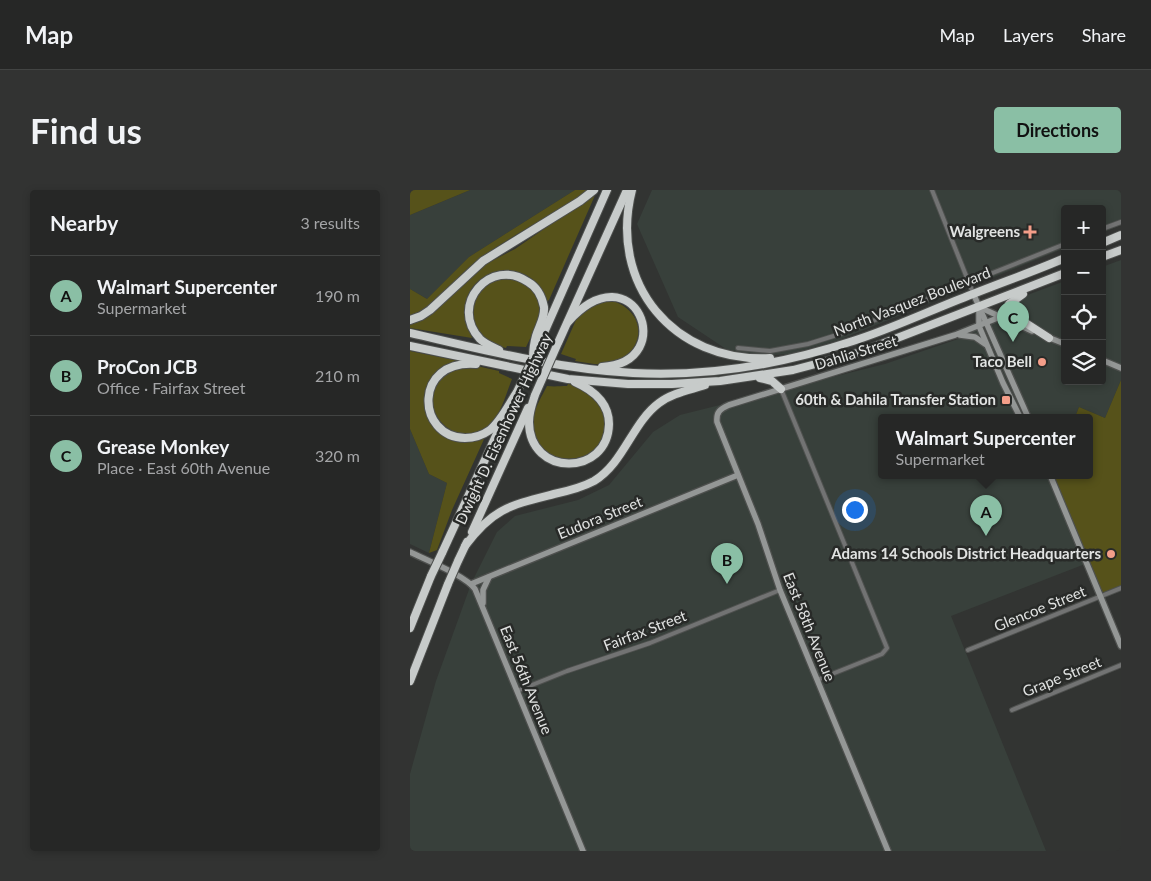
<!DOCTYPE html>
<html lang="en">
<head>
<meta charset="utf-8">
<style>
  body { margin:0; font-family:Lato,sans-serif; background:#323332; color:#f1f3f6 }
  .controls { position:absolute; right:15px; top:15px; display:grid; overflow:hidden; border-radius:5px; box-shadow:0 2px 8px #0003 }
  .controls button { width:45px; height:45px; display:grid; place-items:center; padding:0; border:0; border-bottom:1px solid #424443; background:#262726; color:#f1f3f6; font:25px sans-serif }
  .you { position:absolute; left:444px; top:319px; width:18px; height:18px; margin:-12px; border:4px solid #fff; border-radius:50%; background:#1a73e8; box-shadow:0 0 0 8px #1a73e833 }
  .badge { display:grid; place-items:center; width:32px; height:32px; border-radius:50%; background:#8abfa5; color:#111; font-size:16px; font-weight:700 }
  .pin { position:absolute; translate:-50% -41px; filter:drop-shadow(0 1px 2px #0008) }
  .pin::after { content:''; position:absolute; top:26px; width:18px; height:15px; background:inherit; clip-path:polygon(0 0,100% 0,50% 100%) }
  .popup { position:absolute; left:468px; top:224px; width:215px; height:65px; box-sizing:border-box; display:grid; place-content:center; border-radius:5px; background:#262726; filter:drop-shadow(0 1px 4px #0005); font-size:16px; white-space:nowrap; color:#a4a5a7 }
  .popup b { font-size:19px; color:#f1f3f6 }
  .popup::after { content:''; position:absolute; left:50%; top:100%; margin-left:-10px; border:10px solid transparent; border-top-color:#262726 }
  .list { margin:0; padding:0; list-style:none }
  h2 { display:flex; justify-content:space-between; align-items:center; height:65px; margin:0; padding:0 20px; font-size:21px }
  h2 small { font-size:16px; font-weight:400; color:#a4a5a7 }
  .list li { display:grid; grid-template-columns:32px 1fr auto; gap:15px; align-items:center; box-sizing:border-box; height:80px; padding:0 20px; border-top:1px solid #424443 }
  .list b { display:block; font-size:19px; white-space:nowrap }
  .list p { margin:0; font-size:16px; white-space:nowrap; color:#a4a5a7 }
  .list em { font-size:16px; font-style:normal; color:#a4a5a7 }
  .icon { flex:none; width:28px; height:28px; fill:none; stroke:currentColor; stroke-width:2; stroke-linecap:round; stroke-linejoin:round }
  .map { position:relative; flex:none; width:711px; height:661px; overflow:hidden; border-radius:5px }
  header { display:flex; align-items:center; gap:30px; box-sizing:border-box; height:70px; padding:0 25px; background:#262726; border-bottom:1px solid #424443 }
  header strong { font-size:24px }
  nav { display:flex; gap:28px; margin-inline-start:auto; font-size:18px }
  .intro { display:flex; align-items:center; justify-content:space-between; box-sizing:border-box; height:120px; padding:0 30px }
  h1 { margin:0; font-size:35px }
  .button { padding:12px 22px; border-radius:5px; background:#8abfa5; color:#111; font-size:18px; font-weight:700 }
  main { display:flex; gap:30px; padding:0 30px }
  aside { flex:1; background:#262726; border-radius:5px; box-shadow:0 2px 8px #0003 }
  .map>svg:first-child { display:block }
</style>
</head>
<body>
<header>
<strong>Map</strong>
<nav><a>Map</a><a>Layers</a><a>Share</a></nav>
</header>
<div class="intro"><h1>Find us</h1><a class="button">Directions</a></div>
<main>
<aside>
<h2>Nearby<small>3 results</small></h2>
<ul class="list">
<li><span class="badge">A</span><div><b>Walmart Supercenter</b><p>Supermarket</p></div><em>190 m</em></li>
<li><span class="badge">B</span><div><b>ProCon JCB</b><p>Office · Fairfax Street</p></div><em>210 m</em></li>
<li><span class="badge">C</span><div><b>Grease Monkey</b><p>Place · East 60th Avenue</p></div><em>320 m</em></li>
</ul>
</aside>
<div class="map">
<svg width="711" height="661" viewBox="0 0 711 661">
  <rect width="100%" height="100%" fill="#323432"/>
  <g fill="#38403b">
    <polygon points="60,0 165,0 59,67 17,109 0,99 0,25"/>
    <polygon points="242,0 711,0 711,35 692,43 692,19 655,19 655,58 429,150 379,164 346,166 316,159 268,127 227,34"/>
    <polygon points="711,70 711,190 695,228 669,217 665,227 472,227 472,285 640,285 675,374 541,426 636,661 0,661 0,584 26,491 61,394 87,342 105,326 168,310 199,295 243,242 270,225 475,174 554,147 612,107 655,91 655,191 692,191 692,77"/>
    <polygon points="0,239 19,284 37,293 19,363 0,354"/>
  </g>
  <g fill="#56521a">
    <polygon points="0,0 60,0 0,25"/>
    <path d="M165,0H179C143,25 103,44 68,70C44,88 28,115 0,126V99L17,109L59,67Z"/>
    <path d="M186,3L139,110L136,112C127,67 59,72 55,118C55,128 59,139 62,148L0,138V132L23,121L72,76L105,59Z"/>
    <path d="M104,87C142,109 132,124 116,157L97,156L96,158L82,154L71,146L64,135L62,121L67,103L83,89Z"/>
    <path d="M200,110C240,121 237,167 196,174C187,176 175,172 165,171L166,169L151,164L166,130L175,118Z"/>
    <path d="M0,161L49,171C26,176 9,196 16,221C19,228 25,235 29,241L75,247L42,320L27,360L19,363L37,293L19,284L0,239Z"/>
    <path d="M67,176L89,181V183L102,189C96,204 91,223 81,234C51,267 0,217 32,187C36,184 40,179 44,178C51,176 60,177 67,176Z"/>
    <polygon points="711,190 711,398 690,407 640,285 680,285 680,227 665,227 669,217 695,228"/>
    <path d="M158,194C173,196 188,206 193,220C214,280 114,287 123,228C125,217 132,206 137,196C145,197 150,196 157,196Z"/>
  </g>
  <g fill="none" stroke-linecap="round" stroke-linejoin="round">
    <defs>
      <g id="street">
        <polyline points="522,0 563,103"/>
        <polyline points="692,39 711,32"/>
        <polyline points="328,158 360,161 398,154 430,144 655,54"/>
        <polyline points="371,199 477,458 472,464 407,490"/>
        <polyline points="558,460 711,398"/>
        <polyline points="107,501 157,481 240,453 370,400"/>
        <polyline points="602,520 711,475"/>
      </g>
      <g id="secondary">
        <polyline points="563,103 618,227"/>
        <polyline points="569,117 622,141"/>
        <polyline points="569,120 569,136 593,193 610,227"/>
        <polyline points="550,145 565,147 575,154"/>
        <polyline points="635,146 655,154"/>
        <polyline points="692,170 711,178"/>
        <polyline points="640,285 711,456"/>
        <path d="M0,362C16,370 56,386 65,399L173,661"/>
        <polyline points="61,394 328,285"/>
        <polyline points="73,413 73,400 79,387"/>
        <path d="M478,661L370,400L348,334L307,232C306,222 310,219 319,215L545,145L590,127"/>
      </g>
      <g id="highway">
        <path d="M222,0C198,94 264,173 360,168"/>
        <polyline points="692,53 711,45"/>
        <polyline points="692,67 711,60"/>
        <polyline points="613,104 599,114 600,123 639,148"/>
        <polyline points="0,130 11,126 20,120 73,71 170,11 184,0"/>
        <path d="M158,132C224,58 271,172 192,177"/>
        <path d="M0,143C74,160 147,179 223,183C297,187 373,174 443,151C484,138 523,119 563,104C593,92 625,81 655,68"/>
        <polyline points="148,153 217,0"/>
        <polyline points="0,156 158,189 218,194 262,194 310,191 383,180 451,162 655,83"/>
        <path d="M89,160C83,157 75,154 70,149C38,115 81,66 118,92C127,97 132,107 134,117C135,128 129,136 126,146C124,153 123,162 123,169"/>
        <polyline points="126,161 197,0"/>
        <path d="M66,174C3,169 6,247 55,248C64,248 73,245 80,240C91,231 99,214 107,202"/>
        <polyline points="350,188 362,191 371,199"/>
        <path d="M125,205C122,214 119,222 119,232C119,287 198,287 199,234C199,212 183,200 165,192"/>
        <polyline points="62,342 118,218"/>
        <path d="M55,356C83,318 101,315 144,304C158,301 171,298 184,291C214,273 222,233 249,213C262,203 280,200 295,195"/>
        <polyline points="32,363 96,224"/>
        <polyline points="48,371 57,352"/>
        <polyline points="0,438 21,386"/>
        <polyline points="0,491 38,394"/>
      </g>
    </defs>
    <use href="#street" stroke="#4e504e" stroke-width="6"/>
    <use href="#secondary" stroke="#4e504e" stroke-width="8"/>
    <use href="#highway" stroke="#4e504e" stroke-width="10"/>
    <use href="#street" stroke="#727373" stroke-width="4"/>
    <use href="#secondary" stroke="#949796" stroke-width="5.5"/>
    <use href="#highway" stroke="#c7cbca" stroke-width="8"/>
    <defs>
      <g id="highway-bridge">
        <polyline points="107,202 123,169"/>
        <polyline points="125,205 148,153"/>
        <polyline points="21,386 32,363"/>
        <polyline points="38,394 48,371"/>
      </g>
    </defs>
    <use href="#highway-bridge" stroke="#4e504e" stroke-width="10" stroke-linecap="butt"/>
    <use href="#highway-bridge" stroke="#c7cbca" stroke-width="8"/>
  </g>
  <g fill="#f49e89" stroke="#282a28" stroke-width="2">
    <path d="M617.5 34.5h5v5h5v5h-5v5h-5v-5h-5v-5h5z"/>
    <circle cx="632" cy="172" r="5"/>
    <rect x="591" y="205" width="10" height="10" rx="2.5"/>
    <circle cx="701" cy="364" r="5"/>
  </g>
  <g text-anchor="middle" stroke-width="5" stroke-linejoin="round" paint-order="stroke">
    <g font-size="15" font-weight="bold" fill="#e1e3e2" stroke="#282a28" text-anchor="end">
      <text x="610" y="47">Walgreens</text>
      <text x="622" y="177">Taco Bell</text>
      <text x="586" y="215">60th &amp; Dahila Transfer Station</text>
      <text x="691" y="369">Adams 14 Schools District Headquarters</text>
    </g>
    <g font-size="15" fill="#e1e3e2" stroke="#282a28">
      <text transform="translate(502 112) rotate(-21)" y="5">North Vasquez Boulevard</text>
      <text transform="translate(446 163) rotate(-17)" y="5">Dahlia Street</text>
      <text transform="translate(94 239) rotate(-65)" y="5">Dwight D. Eisenhower Highway</text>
      <text transform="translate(190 328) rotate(-22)" y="5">Eudora Street</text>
      <text transform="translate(630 419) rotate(-22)" y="5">Glencoe Street</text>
      <text transform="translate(399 437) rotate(68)" y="5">East 58th Avenue</text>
      <text transform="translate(235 441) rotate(-21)" y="5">Fairfax Street</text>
      <text transform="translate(652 487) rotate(-22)" y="5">Grape Street</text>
      <text transform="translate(116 490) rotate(68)" y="5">East 56th Avenue</text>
    </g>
  </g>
</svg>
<div class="controls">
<button>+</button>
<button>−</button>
<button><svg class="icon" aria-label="locate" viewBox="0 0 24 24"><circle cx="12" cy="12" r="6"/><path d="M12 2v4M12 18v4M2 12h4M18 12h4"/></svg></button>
<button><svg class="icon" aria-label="layers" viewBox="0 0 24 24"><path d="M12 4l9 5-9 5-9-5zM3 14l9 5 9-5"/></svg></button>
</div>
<div class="you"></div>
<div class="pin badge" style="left:576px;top:346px">A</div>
<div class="popup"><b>Walmart Supercenter</b>Supermarket</div>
<div class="pin badge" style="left:317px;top:394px">B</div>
<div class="pin badge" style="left:603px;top:152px">C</div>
</div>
</main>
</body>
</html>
